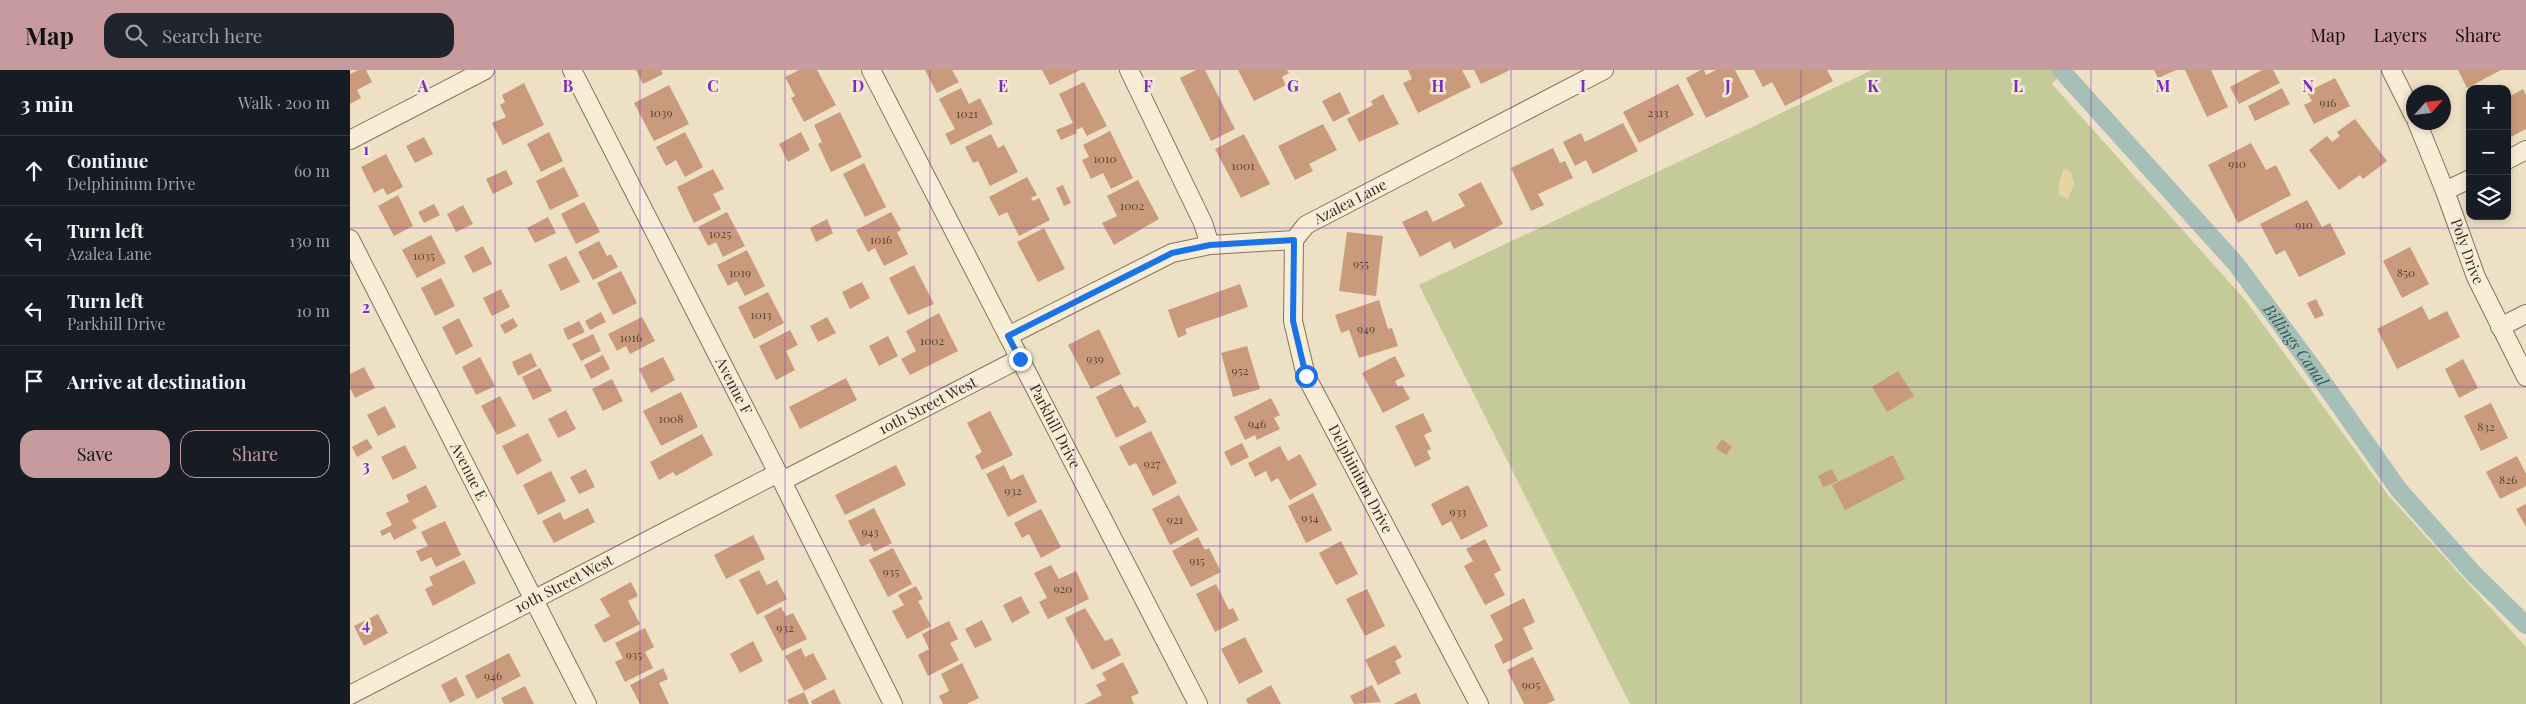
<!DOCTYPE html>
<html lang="en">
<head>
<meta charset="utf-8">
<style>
  body { margin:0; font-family:"Playfair Display",serif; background:#20242c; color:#f1f3f6 }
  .controls { position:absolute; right:15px; top:15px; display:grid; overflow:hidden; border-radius:10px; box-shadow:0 2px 8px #0003 }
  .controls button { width:45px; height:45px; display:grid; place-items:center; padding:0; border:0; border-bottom:1px solid #363941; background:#171b24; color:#f1f3f6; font:25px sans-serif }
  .compass { position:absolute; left:2056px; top:15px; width:45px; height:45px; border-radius:50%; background:#171b24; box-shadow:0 2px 8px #0003; rotate:63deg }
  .stop { position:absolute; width:15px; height:15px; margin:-11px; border:4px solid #1a73e8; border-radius:50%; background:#fff }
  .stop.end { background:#1a73e8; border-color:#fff; box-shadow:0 1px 5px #0008 }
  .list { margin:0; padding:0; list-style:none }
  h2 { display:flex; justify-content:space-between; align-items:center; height:65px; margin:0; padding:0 20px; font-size:21px }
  h2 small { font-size:16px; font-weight:400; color:#9ea1a6 }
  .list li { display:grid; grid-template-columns:32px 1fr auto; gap:15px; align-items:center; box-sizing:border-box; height:70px; padding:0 20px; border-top:1px solid #363941 }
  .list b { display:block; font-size:19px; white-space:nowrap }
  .list p { margin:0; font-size:16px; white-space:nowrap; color:#9ea1a6 }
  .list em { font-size:16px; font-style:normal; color:#9ea1a6 }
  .actions { display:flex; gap:10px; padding:15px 20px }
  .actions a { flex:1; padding:11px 0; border:1px solid #c79a9d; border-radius:15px; text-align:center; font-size:18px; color:#c79a9d }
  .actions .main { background:#c79a9d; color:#111 }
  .icon { flex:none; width:28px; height:28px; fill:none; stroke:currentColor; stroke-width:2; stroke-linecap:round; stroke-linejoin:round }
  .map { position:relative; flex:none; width:2176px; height:634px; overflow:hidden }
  header { display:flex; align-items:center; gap:30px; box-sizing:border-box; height:70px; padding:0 25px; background:#c79a9d; color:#111 }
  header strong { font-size:24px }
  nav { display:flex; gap:28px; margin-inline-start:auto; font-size:18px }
  .search { width:350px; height:45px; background:#20242c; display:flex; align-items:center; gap:12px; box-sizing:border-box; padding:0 18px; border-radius:15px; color:#9ea1a6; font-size:19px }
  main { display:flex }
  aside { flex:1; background:#171b24 }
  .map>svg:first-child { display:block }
</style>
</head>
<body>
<header>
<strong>Map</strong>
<div class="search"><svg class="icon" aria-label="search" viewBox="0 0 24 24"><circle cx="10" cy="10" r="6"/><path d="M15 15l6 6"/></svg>Search here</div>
<nav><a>Map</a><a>Layers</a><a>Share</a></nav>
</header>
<main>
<aside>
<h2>3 min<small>Walk · 200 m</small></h2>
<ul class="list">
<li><svg class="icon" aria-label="ahead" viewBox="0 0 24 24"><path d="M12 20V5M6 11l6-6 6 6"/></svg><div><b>Continue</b><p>Delphinium Drive</p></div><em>60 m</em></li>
<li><svg class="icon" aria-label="left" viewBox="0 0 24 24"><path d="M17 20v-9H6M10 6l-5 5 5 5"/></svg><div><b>Turn left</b><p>Azalea Lane</p></div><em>130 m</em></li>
<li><svg class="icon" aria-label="left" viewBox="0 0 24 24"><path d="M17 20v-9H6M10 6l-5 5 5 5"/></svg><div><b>Turn left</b><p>Parkhill Drive</p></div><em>10 m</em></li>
<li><svg class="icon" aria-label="arrive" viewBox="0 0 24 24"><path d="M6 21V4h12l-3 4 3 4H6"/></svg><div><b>Arrive at destination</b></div></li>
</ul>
<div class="actions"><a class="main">Save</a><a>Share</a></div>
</aside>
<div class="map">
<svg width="2176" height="634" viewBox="0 0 2176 634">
  <rect width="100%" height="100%" fill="#ede0c5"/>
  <polygon fill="#c5ca99" points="1522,0 1715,0 1702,14 1896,231 2038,425 2176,577 2176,634 1280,634 1069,215"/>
  <polygon fill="#e7d4a3" points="1717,99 1721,102 1724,114 1718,129 1709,125 1708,117 1713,100"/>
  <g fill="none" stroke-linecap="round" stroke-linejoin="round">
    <path stroke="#a6c0b8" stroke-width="18" id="s1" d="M1711,0L1886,194L1963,298L2049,420L2123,503L2176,555"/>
  </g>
  <g fill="#c99b7c">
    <polygon points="8,0 16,0 22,12 7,20 11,28 0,34 0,4"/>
    <polygon points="286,0 311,0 313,4 293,14"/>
    <polygon points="449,0 467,0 486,35 454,52 441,28 445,26 435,7"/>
    <polygon points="575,0 602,0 609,12 587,23"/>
    <polygon points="692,0 730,0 700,15"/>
    <polygon points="846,0 855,0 885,59 861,71 830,8"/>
    <polygon points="888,0 937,0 939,3 932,7 936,15 904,31"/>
    <polygon points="1058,0 1112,0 1121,17 1068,43 1053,13 1062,9"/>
    <polygon points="1124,0 1160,0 1131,14"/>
    <polygon points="1351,0 1354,0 1356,5 1366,0 1385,0 1399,27 1356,48 1336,8"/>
    <polygon points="1404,0 1477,0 1483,11 1435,36 1422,12 1413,17"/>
    <polygon points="1804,0 1826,0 1808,8"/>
    <polygon points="1835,0 1861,0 1878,37 1857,47"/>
    <polygon points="1912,0 1923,0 1930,13 1889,34 1880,17"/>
    <polygon points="2108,0 2151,0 2117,18"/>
    <polygon points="1985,8 2000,36 1964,54 1954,35 1962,31 1957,22"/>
    <polygon points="734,12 757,56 737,66 732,57 726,60 727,63 711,70 706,60 723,53 709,24"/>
    <polygon points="174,13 194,55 153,75 142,53 156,47 150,35 155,32 152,25"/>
    <polygon points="1328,14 1344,45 1289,73 1273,42"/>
    <polygon points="319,15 339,54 304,71 284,33"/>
    <polygon points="611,18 619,34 630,28 643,54 601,75 595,64 605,59 589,29"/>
    <polygon points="1932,18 1940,34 1905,51 1898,36"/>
    <polygon points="2173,19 2176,25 2176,59 2157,69 2157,28"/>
    <polygon points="990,22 1000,43 983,52 972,31"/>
    <polygon points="1033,24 1049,54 1009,72 997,49 1023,35 1021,31"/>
    <polygon points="490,42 512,87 481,102 468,74 472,72 464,55"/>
    <polygon points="2005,49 2037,91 2013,109 2010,105 1989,120 1959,80 1977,66 1982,72 1990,66 1987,62"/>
    <polygon points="1273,53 1288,81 1243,104 1236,90 1225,96 1213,72 1231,63 1235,72"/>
    <polygon points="973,54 987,80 959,94 963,101 945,110 928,76"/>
    <polygon points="760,61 783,108 761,119 753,103 741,109 732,90 739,87 733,75"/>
    <polygon points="199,62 213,91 191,102 177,74"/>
    <polygon points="335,62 353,97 335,107 326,90 316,96 306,77"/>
    <polygon points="451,62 460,80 438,92 429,74"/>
    <polygon points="641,64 648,78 654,75 668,102 640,116 628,91 623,93 615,77"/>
    <polygon points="894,64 920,114 891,128 865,79"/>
    <polygon points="74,67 83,84 65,93 56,76"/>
    <polygon points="1901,73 1916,100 1926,95 1941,125 1888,153 1858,95"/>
    <polygon points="1203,78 1210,93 1215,91 1223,108 1188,124 1194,135 1181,141 1161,98"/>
    <polygon points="36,84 53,117 37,125 33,118 24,123 11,97"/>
    <polygon points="514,93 536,137 515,147 493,104"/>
    <polygon points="214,97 229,126 200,140 186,111"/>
    <polygon points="363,99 374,119 363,124 371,139 344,153 327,117"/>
    <polygon points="156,100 163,114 143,124 136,109"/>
    <polygon points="677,107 687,125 681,128 683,131 689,128 700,150 669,166 657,142 649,146 639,127"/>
    <polygon points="788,110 809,149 764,175 752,153 767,146 757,126"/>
    <polygon points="1131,112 1153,154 1104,179 1100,171 1070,187 1052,152 1077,140 1083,152 1115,136 1108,124"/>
    <polygon points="713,115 721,133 714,136 706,118"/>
    <polygon points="48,125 63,156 44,166 28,136"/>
    <polygon points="1957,130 1972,157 1980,153 1996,184 1949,207 1935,180 1926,185 1910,154"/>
    <polygon points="234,132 250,162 226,174 211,144"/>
    <polygon points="84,134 90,145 74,153 68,142"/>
    <polygon points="113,135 123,154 106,162 97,144"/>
    <polygon points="377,142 395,176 373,187 366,172 358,176 348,157"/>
    <polygon points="541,142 551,160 547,162 558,184 534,196 525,178 518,182 506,160"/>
    <polygon points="198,147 206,163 185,173 177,158"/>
    <polygon points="477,149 483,163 466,172 460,158"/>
    <polygon points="694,158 715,199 688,212 667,172"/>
    <polygon points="997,162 1033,166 1026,226 989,221"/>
    <polygon points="81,165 96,193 67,208 52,180"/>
    <polygon points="249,171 257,186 261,184 268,197 243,210 228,182"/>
    <polygon points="133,176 142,194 123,203 114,186"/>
    <polygon points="2060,177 2079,214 2052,228 2033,191"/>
    <polygon points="397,180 415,216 395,226 387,211 378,216 367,195"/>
    <polygon points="216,186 230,212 211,221 198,195"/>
    <polygon points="564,195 584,234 558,245 539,208"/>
    <polygon points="271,201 287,233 263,245 247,213"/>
    <polygon points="91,208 105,236 85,246 71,218"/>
    <polygon points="512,212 520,228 500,239 492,222"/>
    <polygon points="890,214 898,237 835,259 837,264 828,268 818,240"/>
    <polygon points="151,219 160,237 142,246 133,228"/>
    <polygon points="418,222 434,253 404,269 388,237"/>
    <polygon points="1966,229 1974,245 1965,249 1957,233"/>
    <polygon points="1029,230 1038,259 1042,258 1048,276 1009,288 999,260 991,263 985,245"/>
    <polygon points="2072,236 2079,250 2097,241 2110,267 2047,299 2027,259"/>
    <polygon points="251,242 256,252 240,260 235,251"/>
    <polygon points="589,243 608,281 560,305 551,289 566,281 556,261"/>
    <polygon points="292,247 305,271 280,284 276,276 267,281 258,264"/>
    <polygon points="477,247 486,263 468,272 460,256"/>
    <polygon points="109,248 123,276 106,285 92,257"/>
    <polygon points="163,248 168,256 155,264 150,255"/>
    <polygon points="229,251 235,262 218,270 213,259"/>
    <polygon points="749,259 771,304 741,319 718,275"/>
    <polygon points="440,260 448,275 436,281 445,300 426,310 409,276"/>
    <polygon points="243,264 251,281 231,291 222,274"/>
    <polygon points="538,266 548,286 529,296 519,276"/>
    <polygon points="897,276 910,319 883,327 871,283"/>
    <polygon points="181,283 187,296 168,306 162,292"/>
    <polygon points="253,285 260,299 241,309 234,295"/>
    <polygon points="1045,286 1055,306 1045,311 1048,317 1052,315 1060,329 1033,343 1012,303"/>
    <polygon points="130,287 145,316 126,325 112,297"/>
    <polygon points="313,287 325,310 301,323 289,299"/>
    <polygon points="2113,289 2128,318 2109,328 2095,299"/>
    <polygon points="14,297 25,318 5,328 0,318 0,304"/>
    <polygon points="190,298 202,321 183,330 172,307"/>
    <polygon points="1548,301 1564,326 1537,342 1522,317"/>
    <polygon points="496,308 507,330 450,359 439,337"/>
    <polygon points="262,309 273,331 253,341 242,319"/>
    <polygon points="771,314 784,338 788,336 797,352 766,368 746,327"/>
    <polygon points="331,322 348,357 311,376 293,341"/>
    <polygon points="150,326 166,356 147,365 131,336"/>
    <polygon points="921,328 930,345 924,348 930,359 907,370 905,365 895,370 884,347"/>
    <polygon points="2141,333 2158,368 2131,381 2114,346"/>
    <polygon points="35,336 46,357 28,366 17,345"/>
    <polygon points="216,340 226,359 208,368 198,349"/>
    <polygon points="640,341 663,385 632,400 625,386 632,382 617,353"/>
    <polygon points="1073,343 1082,361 1074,365 1081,379 1077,381 1081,389 1065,397 1045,356"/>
    <polygon points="801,361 827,413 803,426 786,393 779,396 769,377"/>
    <polygon points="178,363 192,391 167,405 152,376"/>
    <polygon points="352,364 363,385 326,406 323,402 309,410 300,392"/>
    <polygon points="17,369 23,378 7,387 2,377"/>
    <polygon points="1372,369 1382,377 1376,385 1366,378"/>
    <polygon points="892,373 899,387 881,396 874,382"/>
    <polygon points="55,375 67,398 43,410 31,387"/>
    <polygon points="930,376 938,391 950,384 967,415 940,430 928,408 921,412 916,401 905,407 898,393"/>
    <polygon points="1543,385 1555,409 1495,440 1482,415"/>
    <polygon points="2167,386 2176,404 2176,416 2150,429 2136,402"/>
    <polygon points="546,395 556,415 495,445 485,425"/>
    <polygon points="654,395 661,410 673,404 687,432 658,447 636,404"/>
    <polygon points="236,399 245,417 229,424 220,407"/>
    <polygon points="1482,399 1488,411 1473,417 1468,406"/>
    <polygon points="201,401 216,431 188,445 173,415"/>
    <polygon points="76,415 87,437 62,450 67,458 44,470 40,462 32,466 30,461 42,455 36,443 59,432 56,425"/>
    <polygon points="1118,415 1138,456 1111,470 1101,451 1092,456 1081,434"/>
    <polygon points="963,423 982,460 956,473 938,436"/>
    <polygon points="829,425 848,460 820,475 802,439"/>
    <polygon points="2176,434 2176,457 2166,439"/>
    <polygon points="238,438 245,452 204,473 192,451 210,442 214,450"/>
    <polygon points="524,438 542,473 524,482 520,473 511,477 498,451"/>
    <polygon points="691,439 711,477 691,488 679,464 672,468 664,453"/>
    <polygon points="95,451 111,485 86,497 81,487 71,492 66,481 78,476 71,462"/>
    <polygon points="403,465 415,489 376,509 364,485"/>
    <polygon points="848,467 855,480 859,478 871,502 841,517 822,481"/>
    <polygon points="1135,469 1151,500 1144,504 1155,525 1135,535 1114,496 1123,491 1116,479"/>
    <polygon points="991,471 1008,504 986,515 969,483"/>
    <polygon points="543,478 562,514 538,527 519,490"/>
    <polygon points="114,490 126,513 83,536 75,519 83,515 79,507"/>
    <polygon points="701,495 709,509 726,501 739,529 698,549 689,532 697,528 684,503"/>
    <polygon points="409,500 417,515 427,510 437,529 407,545 389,510"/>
    <polygon points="281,512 288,526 278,531 290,554 254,573 244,555 260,546 250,529"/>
    <polygon points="866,514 879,540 883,538 889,550 865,562 846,524"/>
    <polygon points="566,516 573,529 568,531 581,556 557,569 542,541 554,535 548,525"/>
    <polygon points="1017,519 1035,556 1015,566 996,529"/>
    <polygon points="671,526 680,543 662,553 653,535"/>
    <polygon points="1174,528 1185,552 1173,558 1183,579 1153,594 1144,575 1153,570 1140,545"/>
    <polygon points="431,537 436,546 443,543 457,569 432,581 414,546"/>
    <polygon points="735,538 755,571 762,568 771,585 742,600 715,548"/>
    <polygon points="28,544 38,563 14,576 4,556"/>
    <polygon points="632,550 642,570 625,578 615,559"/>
    <polygon points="599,551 608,569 600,573 609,590 578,606 568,585 579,579 572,564"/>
    <polygon points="295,558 304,577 295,582 303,598 275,612 265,592 273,588 265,573"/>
    <polygon points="895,567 913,602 889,614 871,579"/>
    <polygon points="403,571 413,591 390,603 380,584"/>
    <polygon points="1045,575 1052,587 1045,591 1051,603 1028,615 1015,590"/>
    <polygon points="451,578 455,587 463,583 477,609 454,621 435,586"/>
    <polygon points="159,583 171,606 127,629 115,606"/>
    <polygon points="1183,587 1205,630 1197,634 1174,634 1157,600"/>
    <polygon points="773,592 789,623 781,627 784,634 735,634 752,625 746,615 756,610 752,603"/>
    <polygon points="612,593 629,628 617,634 593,634 589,626 599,621 591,604"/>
    <polygon points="313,598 318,609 309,613 319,634 290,634 280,615"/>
    <polygon points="106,607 115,625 100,633 91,615"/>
    <polygon points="921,615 931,634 898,634 896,629"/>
    <polygon points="1022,615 1031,632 1004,634 1000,626"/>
    <polygon points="175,616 184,634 154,634 151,628"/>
    <polygon points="484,619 491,634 462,634 461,631"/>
    <polygon points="454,622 459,634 439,634 437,630"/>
    <polygon points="1066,623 1071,634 1043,634"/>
  </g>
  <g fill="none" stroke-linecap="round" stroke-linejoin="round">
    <defs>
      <g id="minor">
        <path id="s2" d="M222,0L432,411L543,634"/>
        <path id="s3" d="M521,0L848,634"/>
        <polyline points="779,0 853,153 860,175"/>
        <polyline points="2041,0 2064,46"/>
        <path id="s4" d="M2067,52L2095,121L2126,207L2176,307"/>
        <polyline points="0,70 135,0"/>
        <polyline points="2157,90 2176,80"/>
        <polyline points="2095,121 2120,109"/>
        <path id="s5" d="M0,169L237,634"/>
        <path id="s6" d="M944,170L943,251L956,306L1129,634"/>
        <polyline points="2150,257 2176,244"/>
        <path id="s7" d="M658,266L822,183L860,175L944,170L956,155L1254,0"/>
        <path id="s8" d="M432,411L669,289"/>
        <path id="s9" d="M0,625L428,403"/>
      </g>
    </defs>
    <use href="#minor" stroke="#87725b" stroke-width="20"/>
    <use href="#minor" stroke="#f8eed8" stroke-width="18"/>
  </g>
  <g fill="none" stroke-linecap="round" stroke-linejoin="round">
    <polyline stroke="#1a73e8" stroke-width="6" points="670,289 658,266 822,183 860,175 944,170 943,251 956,306"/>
  </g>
  <path fill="none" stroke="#7b2cbf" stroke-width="1" stroke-opacity="0.55" d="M145,0V634M290,0V634M435,0V634M580,0V634M725,0V634M870,0V634M1015,0V634M1161,0V634M1306,0V634M1451,0V634M1596,0V634M1741,0V634M1886,0V634M2031,0V634M0,158H2176M0,317H2176M0,476H2176"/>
  <g text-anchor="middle" stroke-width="5" stroke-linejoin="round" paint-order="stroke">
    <g font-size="12" fill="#5c4636">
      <text x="1978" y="37">916</text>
      <text x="311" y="47">1039</text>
      <text x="1308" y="47">2313</text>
      <text x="617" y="48">1021</text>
      <text x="755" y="93">1010</text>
      <text x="1887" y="98">910</text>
      <text x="893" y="100">1001</text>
      <text x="782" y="140">1002</text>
      <text x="1954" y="159">910</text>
      <text x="370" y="168">1025</text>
      <text x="531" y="174">1016</text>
      <text x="74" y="190">1035</text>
      <text x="1011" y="198">955</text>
      <text x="390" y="207">1019</text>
      <text x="2056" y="207">850</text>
      <text x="411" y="249">1013</text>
      <text x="1016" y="263">949</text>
      <text x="281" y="272">1016</text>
      <text x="582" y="275">1002</text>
      <text x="745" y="293">939</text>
      <text x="890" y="305">952</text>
      <text x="321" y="353">1008</text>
      <text x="907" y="358">946</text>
      <text x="2136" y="361">832</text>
      <text x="802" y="398">927</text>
      <text x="2158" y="414">826</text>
      <text x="663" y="425">932</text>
      <text x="1108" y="446">933</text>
      <text x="960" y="452">934</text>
      <text x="825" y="454">921</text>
      <text x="520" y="466">943</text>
      <text x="847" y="495">915</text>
      <text x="541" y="506">935</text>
      <text x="713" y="523">920</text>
      <text x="435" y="562">932</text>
      <text x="284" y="589">935</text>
      <text x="143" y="610">946</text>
      <text x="1181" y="619">905</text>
    </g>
    <g font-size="15" fill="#372a1f" stroke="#f4ead4">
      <text dy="5" stroke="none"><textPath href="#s7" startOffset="376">Azalea Lane</textPath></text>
      <text dy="5" stroke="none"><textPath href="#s4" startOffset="139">Poly Drive</textPath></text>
      <text dy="5" stroke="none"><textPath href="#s2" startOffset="355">Avenue F</textPath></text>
      <text dy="5" stroke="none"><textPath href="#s8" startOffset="164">10th Street West</textPath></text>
      <text dy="5" stroke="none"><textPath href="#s3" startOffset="401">Parkhill Drive</textPath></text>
      <text dy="5" stroke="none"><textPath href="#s5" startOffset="261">Avenue E</textPath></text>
      <text dy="5" stroke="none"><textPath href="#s6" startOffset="254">Delphinium Drive</textPath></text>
      <text dy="5" stroke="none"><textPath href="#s9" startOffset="241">10th Street West</textPath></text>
    </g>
    <g font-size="16" font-style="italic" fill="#2f5653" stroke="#f4ead4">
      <text dy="6" stroke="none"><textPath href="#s1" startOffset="362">Billings Canal</textPath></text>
    </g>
  </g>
  <g font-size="16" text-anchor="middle" font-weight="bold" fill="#7b2cbf" stroke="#f4ead4" stroke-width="5" stroke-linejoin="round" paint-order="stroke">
    <text x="73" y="22">A</text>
    <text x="218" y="22">B</text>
    <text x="363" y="22">C</text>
    <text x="508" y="22">D</text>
    <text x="653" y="22">E</text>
    <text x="798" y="22">F</text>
    <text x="943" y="22">G</text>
    <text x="1088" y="22">H</text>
    <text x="1233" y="22">I</text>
    <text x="1378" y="22">J</text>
    <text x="1523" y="22">K</text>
    <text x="1668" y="22">L</text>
    <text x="1813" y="22">M</text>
    <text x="1958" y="22">N</text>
    <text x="16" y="85">1</text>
    <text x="16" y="243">2</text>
    <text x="16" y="402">3</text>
    <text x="16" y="560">4</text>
  </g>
</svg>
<div class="controls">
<button>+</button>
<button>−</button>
<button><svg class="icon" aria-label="layers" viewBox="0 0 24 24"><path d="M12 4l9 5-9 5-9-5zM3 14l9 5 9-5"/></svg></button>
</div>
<svg class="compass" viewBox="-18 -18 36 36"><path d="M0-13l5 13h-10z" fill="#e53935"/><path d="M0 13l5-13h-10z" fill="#9ea1a6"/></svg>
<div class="stop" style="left:956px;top:306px"></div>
<div class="stop end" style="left:670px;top:289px"></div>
</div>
</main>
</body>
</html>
